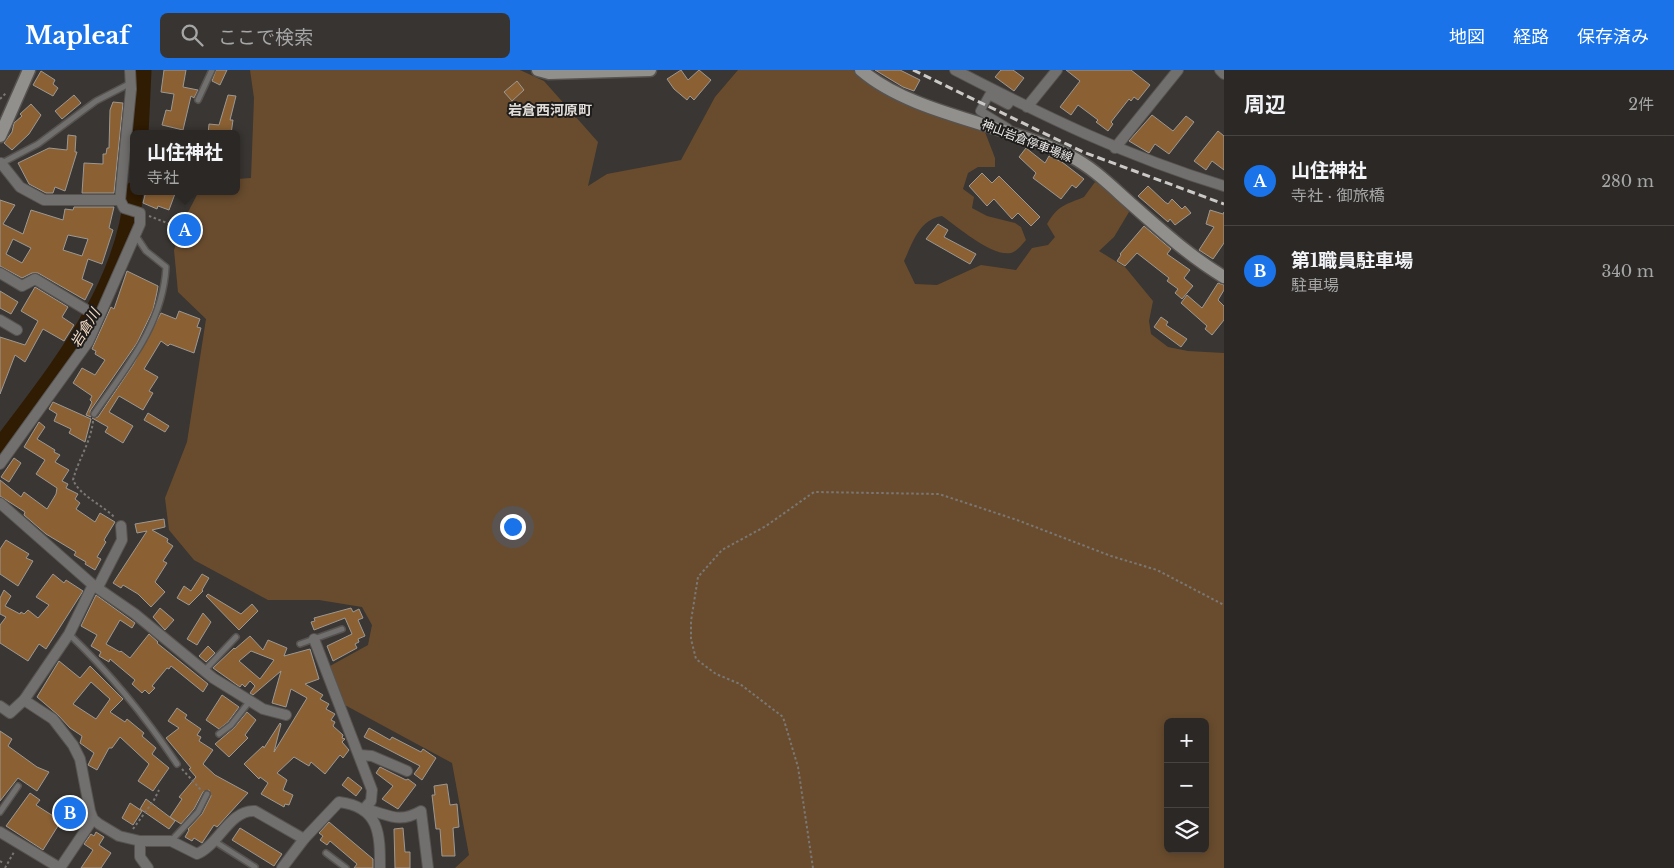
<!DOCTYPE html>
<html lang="ja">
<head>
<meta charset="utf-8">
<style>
  body { margin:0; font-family:"Libre Baskerville","Noto Sans JP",serif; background:#373432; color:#f1f3f6 }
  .controls { position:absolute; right:15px; bottom:15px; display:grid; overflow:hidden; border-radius:8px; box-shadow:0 2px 8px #0003 }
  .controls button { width:45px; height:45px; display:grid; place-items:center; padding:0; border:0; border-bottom:1px solid #474443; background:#2b2826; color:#f1f3f6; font:25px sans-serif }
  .you { position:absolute; left:512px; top:456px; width:18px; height:18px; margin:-12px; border:4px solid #fff; border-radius:50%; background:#1a73e8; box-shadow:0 0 0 8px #1a73e833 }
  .badge { display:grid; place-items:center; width:32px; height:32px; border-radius:50%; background:#1a73e8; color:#fff; font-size:16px; font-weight:700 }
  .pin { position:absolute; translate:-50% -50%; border:2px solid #fff; box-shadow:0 1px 5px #0006 }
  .popup { position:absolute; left:130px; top:60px; width:110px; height:65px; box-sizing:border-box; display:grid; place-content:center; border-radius:8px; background:#2b2826; filter:drop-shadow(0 1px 4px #0005); font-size:16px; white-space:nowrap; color:#a6a6a7 }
  .popup b { font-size:19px; color:#f1f3f6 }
  .popup::after { content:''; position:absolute; left:50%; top:100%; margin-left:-10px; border:10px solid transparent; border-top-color:#2b2826 }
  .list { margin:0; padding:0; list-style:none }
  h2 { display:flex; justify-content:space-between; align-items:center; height:65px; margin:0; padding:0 20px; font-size:21px }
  h2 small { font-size:16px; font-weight:400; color:#a6a6a7 }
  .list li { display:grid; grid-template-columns:32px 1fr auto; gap:15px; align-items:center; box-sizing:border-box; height:90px; padding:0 20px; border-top:1px solid #474443 }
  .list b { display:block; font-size:19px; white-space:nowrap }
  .list p { margin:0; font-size:16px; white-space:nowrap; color:#a6a6a7 }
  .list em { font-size:16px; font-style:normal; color:#a6a6a7 }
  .icon { flex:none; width:28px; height:28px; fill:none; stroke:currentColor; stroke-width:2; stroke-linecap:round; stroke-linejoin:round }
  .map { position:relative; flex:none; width:1224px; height:798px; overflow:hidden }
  header { display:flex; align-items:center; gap:30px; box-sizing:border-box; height:70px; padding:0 25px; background:#1a73e8; color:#fff }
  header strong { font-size:24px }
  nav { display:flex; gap:28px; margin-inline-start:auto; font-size:18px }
  .search { width:350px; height:45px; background:#373432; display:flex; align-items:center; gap:12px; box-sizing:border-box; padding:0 18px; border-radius:8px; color:#a6a6a7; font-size:19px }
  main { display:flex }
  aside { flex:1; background:#2b2826 }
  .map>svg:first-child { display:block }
</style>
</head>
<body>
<header>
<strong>Mapleaf</strong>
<div class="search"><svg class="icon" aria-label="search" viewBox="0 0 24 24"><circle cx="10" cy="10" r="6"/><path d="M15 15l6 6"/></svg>ここで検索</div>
<nav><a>地図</a><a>経路</a><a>保存済み</a></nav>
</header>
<main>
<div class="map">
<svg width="1224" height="798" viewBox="0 0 1224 798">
  <rect width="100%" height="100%" fill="#393633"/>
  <path fill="#694c2e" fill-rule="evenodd" d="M250,0H520L544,11L598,72L588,116L607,104L681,90L715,27L738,0H855L894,27L985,62L995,88V97H978L968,103L963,119L974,127L972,138L987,146L1015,153L1021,157L1026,170C1022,174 1018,181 1011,183C992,187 958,157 942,146C919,150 913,172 904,191L915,214L937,215L981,195L1016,200L1032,178L1048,175L1055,167L1047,154C1058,135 1065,135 1084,127L1095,112L1120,127L1129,142L1114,167L1099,181L1125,197L1153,231L1149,251L1151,264L1168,277L1188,281L1224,283V798H455L469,785L452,693L343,634L330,596L368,575L372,555L362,537L319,530H268L194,490L169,460L165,428L187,372L206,249L178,222L174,180L186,146L199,121H236V109L251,108L254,28ZM1168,652H1205V779H1168Z"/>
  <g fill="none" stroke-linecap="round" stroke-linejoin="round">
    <g stroke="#301b03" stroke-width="19">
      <polyline points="139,64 142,0"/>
      <path d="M0,378C57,301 125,221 134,121"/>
    </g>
  </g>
  <g fill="#8b6134" stroke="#9c9894" fill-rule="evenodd">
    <polygon points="164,0 186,0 183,17 198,20 194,28 191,26 183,60 162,55 166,40 171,41 174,24 161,22"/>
    <polygon points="216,0 227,0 220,15 212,11"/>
    <polygon points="681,0 688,10 699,0 711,10 694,30 690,26 687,30 674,19 667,9"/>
    <polygon points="875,0 900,0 920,10 914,21 903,17"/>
    <polygon points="1001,0 1013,0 1024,8 1014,21 995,7"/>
    <polygon points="1066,0 1131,0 1150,15 1138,30 1134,27 1131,31 1129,29 1111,52 1113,54 1108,61 1096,52 1098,50 1078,35 1071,45 1060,37 1080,11"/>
    <polygon points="41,1 55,10 53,14 58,18 53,26 33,15"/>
    <polygon points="517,11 524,20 512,31 504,22"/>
    <polygon points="74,25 81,33 62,49 55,41"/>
    <polygon points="228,25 236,26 230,50 233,50 231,64 208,64 209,54 219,55"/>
    <polygon points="113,32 123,33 114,123 82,123 84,93 103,94 103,84 106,84 107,78 109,78 110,40"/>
    <polygon points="31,34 41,45 29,64 12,80 4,73 12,62 14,53 22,46 20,44"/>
    <polygon points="1152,45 1173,61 1186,46 1194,52 1169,84 1155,74 1149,83 1129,71"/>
    <polygon points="1218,61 1224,66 1224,100 1212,91 1206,100 1194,91"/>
    <polygon points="68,65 76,66 75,82 77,82 65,121 55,117 53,123 46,123 29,114 18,93 49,78 67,80"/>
    <polygon points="1026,78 1045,93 1049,86 1062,92 1084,109 1076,118 1072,115 1061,129 1033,108 1036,103 1019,87"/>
    <polygon points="982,103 992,113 999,106 1040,147 1031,156 1018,143 1012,149 994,129 987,136 969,116"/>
    <polygon points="1148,116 1165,132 1168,134 1172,129 1182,139 1185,136 1191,143 1175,155 1170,149 1168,152 1138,126"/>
    <polygon points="146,121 176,121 169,140 158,136 157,139 143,133"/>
    <path d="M0,130L15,135L3,154L23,164L31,140L63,150L65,139L73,140L74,137H114L109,158L113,160L102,194L88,189L82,209L93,214L85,230L38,203H32L22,208L0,196ZM68,165L88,169L82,186L63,180ZM13,169L31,178L22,193L6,184Z"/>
    <polygon points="1210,140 1223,144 1224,142 1224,173 1213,189 1199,180 1214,157 1206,154"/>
    <polygon points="938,154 948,160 944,167 976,184 970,194 926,169"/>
    <polygon points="1144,156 1171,179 1167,184 1190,200 1184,208 1193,216 1182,229 1175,223 1178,219 1167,211 1169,208 1137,183 1125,196 1117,191 1121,185 1120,184"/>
    <polygon points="127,201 158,216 157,222 153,240 137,273 90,341 91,347 86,345 92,332 90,330 92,326 73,313 82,298 95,305 105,290 95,284 96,281 92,279 111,237 114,239"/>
    <polygon points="1218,213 1224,215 1224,220 1218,230 1224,236 1224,250 1212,265 1205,259 1207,256 1181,233 1187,225 1202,238"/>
    <polygon points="35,217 68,237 62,247 74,255 64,271 43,259 25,292 15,285 0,324 0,267 25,275 38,251 21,241"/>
    <polygon points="0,221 18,232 11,244 0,238"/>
    <polygon points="179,241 200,249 197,257 201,258 194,283 170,274 168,276 161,271 144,299 158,307 149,321 153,323 143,340 119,326 109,342 133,356 123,373 105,362 108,357 92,348 98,347 133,295 161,243 176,249"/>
    <polygon points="1161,247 1168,252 1166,255 1187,269 1181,277 1154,257"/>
    <polygon points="53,332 91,349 85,372 69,363 71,359 54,351 57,344 49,339"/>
    <polygon points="148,343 169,356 165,362 144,350"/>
    <polygon points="39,352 45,357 37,369 55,380 54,382 60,385 55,392 69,400 62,411 68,414 66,418 78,424 75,429 80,433 76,439 95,452 100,443 115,452 104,470 106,472 97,487 101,489 95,500 85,494 86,492 74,485 76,482 46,464 24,445 25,442 0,426 0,410 21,427 24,422 47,439 56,424 57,418 36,404 45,390 24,377"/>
    <polygon points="14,388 21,393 9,412 1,407"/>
    <polygon points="164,449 165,457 152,460 168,469 167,472 173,476 163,491 167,493 155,512 165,522 151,537 138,524 123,515 121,518 113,513 147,461 137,463 135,454"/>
    <polygon points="6,470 29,484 26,488 33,491 18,516 0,504 0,479"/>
    <polygon points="53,504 64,513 66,510 83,521 46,579 39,574 28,591 0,573 0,555 6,547 0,544 0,528 4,520 11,526 5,536 20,544 21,542 24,544 28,540 38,548 49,535 36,527"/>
    <polygon points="202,504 209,508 202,520 203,521 189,535 177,528 184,516 191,521"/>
    <polygon points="208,524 241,544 252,534 258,541 239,560 206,526"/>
    <polygon points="96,525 135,553 132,558 120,550 106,574 120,582 121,581 130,588 149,564 158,572 157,573 208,614 203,622 171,596 169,599 167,598 152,616 155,618 149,624 145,620 142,623 132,614 135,610 110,589 109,592 99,586 101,582 91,576 97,565 81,556"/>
    <polygon points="160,538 174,550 165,560 153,547"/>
    <polygon points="351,538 353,542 359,539 363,548 358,550 365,566 358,569 359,572 355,574 357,578 333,591 327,576 352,564 345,548 314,560 311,552 315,551 314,548"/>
    <polygon points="203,543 211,552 197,575 187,569"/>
    <path d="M250,566L263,580L268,570L287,578L284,586L310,579L319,609L305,614L323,625L320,629L329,634L326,639L335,644L331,650L335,652L333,656L343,665L342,668L345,669L342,672L349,680L343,688L340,685L325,704L311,692L309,696L294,687L277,703L287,710L283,720L293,725L289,735L285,734L284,737L261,724L268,713L260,707L259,709L244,694L263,676L264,678L280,653L281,654L274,682L307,628L291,619L286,637L272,633L281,601L253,625L250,623L255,616L250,611L245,617L242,614L240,617L213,598L234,578L235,579ZM251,581L274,590L260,609L239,591Z"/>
    <polygon points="208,576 215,583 206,592 199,586"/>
    <path d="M59,591L80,608L90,596L123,629L110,642L125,652L127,649L144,663L142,666L156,678L152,684L169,698L153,721L138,711L149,694L120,667L112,678H109L97,700L88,695L94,683L80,673L82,666L70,658L58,645L37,627ZM91,612L110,629L96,649L73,634Z"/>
    <polygon points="222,625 239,637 228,652 219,659 206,650"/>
    <polygon points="177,638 187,645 185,648 201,659 197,665 201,667 199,671 213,680 203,694 215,705 248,723 217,757 214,755 202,773 194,768 192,771 185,767 189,760 188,759 202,744 211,726 209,720 203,722 194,739 181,754 170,747 182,729 179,727 196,707 189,699 191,698 166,668 179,658 168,651"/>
    <polygon points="247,642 256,650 245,665 248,668 229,687 215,674 234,658"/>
    <polygon points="369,658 390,670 392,667 421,682 423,679 436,688 422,710 414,704 420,696 364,667"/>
    <polygon points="0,661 12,669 8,676 37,697 49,702 37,721 18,708 0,731"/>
    <polygon points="380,697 406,710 408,709 416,715 398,739 382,729 393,716 376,703"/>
    <polygon points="348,707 362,718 356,726 342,715"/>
    <polygon points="447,714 450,735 457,734 459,757 453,758 455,786 442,786 440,759 436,759 432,725 435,725 434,716"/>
    <polygon points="30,723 40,730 36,735 61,751 43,780 6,756"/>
    <polygon points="146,729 175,751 169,759 140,739"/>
    <polygon points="130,733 142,741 133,755 122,748"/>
    <polygon points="329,752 373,789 373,798 354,798 357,794 330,771 327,775 320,770 323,766 319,763"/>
    <polygon points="240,758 282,784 274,796 232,770"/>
    <polygon points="403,758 405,782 410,782 410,798 395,798 394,759"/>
    <polygon points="96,762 104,767 99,775 111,783 101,798 81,798 93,780 84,774 91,764 94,766"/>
  </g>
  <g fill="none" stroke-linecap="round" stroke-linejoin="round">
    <defs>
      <g id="service">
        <polyline points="198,30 212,0"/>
        <polyline points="0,94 38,74 96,31 131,13"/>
        <path d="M94,344C125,299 163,255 166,197L146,181L136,166"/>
        <path d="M69,564C111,604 145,646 177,694"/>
        <polyline points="300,574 342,559"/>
        <polyline points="204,601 236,567"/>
        <polyline points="219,664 231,655 249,632"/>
        <polyline points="0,742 18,716"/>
        <polyline points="171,771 198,742 207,724"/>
        <polyline points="214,771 255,797"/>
        <polyline points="326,783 346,798"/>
      </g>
      <polyline id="pedestrian" points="1008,62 1008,58 980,41 989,25 1008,35 1012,29"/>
      <g id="minor">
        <path d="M955,0C1044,46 1128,87 1224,116"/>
        <polyline points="1220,0 1224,4"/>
        <polyline points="1027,37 1057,0"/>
        <polyline points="1115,78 1178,0"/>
        <polyline points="1,93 20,117 44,130 120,130"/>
        <polyline points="0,203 22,216 35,209 85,239"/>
        <polyline points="0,250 17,260"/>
        <polyline points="0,394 88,272 140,154 140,143 124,138 120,130 131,19 130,0"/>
        <polyline points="0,433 93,515 135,544 213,608 263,639 286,645"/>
        <polyline points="98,517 122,470 121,456"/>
        <polyline points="314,569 372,720 371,731 364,739"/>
        <path d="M24,630L53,649L73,675L80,689L90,741L93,749L99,754L119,766L140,771H171L197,784C218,776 230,739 255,741L304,769"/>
        <polyline points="0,636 10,643 24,630 69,564 93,515"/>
        <polyline points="360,685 372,686 407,701"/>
        <path d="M364,739C387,743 397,755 421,741L428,798"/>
        <polyline points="0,762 60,798"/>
        <polyline points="140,771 140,787 148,798"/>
        <polyline points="60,798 93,749"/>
        <path d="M282,798L304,769L339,732C380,737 380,764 380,798"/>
      </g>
      <g id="secondary">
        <polyline points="538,0 549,3 650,0"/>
        <path d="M861,0C913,45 1007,54 1070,86C1092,97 1110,115 1129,132C1160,159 1189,186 1224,207"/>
        <polyline points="0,66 29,0"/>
      </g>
    </defs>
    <use href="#service" stroke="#565350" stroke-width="8"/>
    <use href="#pedestrian" stroke="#565350" stroke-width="10"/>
    <use href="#minor" stroke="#565350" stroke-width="12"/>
    <use href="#secondary" stroke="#565350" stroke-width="15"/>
    <g stroke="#7a7775" stroke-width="2" stroke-dasharray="2.5 2.5" stroke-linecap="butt">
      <polyline points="0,29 7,22"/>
      <polyline points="149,146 170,154"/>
      <path d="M93,351C91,372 78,390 73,410C81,427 102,434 115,448"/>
      <polyline points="182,699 201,720"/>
      <polyline points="133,759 154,730 159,720"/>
      <polyline points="0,791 3,793"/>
      <polyline points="5,798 14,782"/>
      <polyline points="813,798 798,697 783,647 740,614 716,604 696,589 691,569 691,551 698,507 722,480 766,456 814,422 939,424 1017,450 1111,486 1157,500 1224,535"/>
    </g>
    <use href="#service" stroke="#71706e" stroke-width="5"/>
    <use href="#pedestrian" stroke="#71706e" stroke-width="8"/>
    <use href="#minor" stroke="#71706e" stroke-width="10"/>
    <use href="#secondary" stroke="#92908d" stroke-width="12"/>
    <polyline stroke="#cbc9c7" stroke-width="3" stroke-dasharray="8 4" stroke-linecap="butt" points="913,0 1083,82 1224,134"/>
  </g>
  <g text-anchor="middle" stroke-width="4" stroke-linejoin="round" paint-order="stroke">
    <g font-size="12" fill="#efedeb" stroke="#1f1d1c">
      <text transform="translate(1027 71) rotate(21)" y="4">神山岩倉停車場線</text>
    </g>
    <g font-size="14" font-weight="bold" fill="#e0dcd8" stroke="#1f1d1c">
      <text x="550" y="45">岩倉西河原町</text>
    </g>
    <g font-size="14" font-style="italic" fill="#f6dcc2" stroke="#1f1d1c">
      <text transform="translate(85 258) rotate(-59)" y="5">岩倉川</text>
    </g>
  </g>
</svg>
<div class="controls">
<button>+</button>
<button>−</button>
<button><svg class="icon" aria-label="layers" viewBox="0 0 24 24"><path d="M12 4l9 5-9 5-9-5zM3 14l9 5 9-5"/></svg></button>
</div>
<div class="you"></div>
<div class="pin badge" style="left:185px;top:160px">A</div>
<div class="popup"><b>山住神社</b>寺社</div>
<div class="pin badge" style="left:70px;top:743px">B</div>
</div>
<aside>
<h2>周辺<small>2件</small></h2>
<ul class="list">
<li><span class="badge">A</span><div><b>山住神社</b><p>寺社 · 御旅橋</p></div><em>280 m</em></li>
<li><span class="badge">B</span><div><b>第1職員駐車場</b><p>駐車場</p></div><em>340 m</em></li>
</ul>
</aside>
</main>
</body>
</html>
